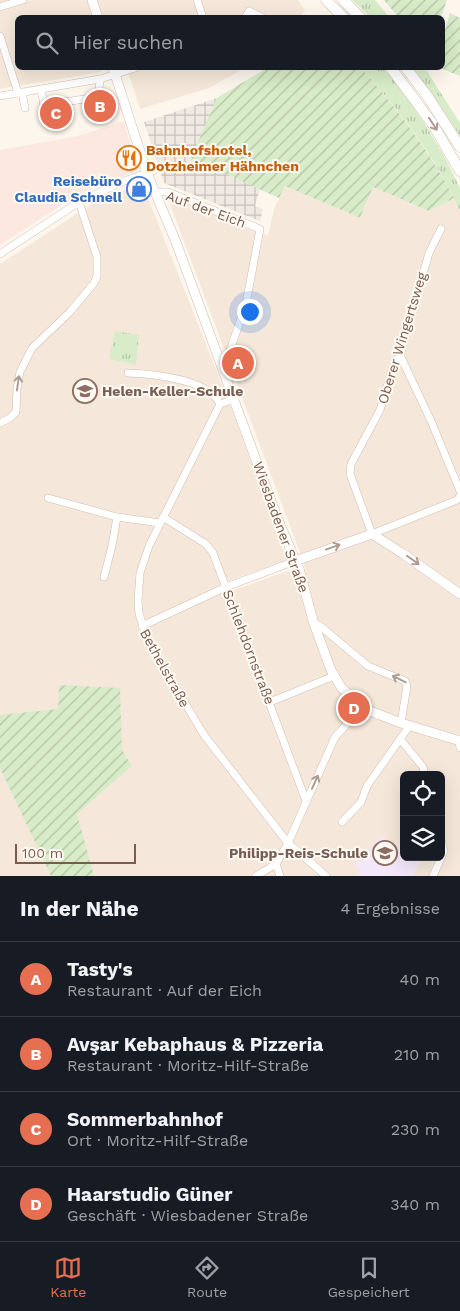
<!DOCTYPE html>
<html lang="de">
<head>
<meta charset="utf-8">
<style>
  body { margin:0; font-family:"Work Sans",sans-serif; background:#20242c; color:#f1f3f6 }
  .controls { position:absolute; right:15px; bottom:15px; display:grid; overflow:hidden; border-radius:8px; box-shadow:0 5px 20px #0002 }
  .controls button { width:45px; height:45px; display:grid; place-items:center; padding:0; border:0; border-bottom:1px solid #363941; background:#171b24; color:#f1f3f6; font:25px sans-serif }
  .scale { position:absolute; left:15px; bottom:12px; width:121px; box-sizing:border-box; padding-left:5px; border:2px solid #7a5c4d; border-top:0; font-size:14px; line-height:18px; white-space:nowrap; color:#7a5c4d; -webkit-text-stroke:4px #fffaf3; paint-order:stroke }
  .you { position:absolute; left:249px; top:311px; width:18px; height:18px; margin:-12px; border:4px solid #fff; border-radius:50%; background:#1a73e8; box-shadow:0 0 0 8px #1a73e833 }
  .badge { display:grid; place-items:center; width:32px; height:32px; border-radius:50%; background:#e76f51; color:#fff; font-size:16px; font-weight:700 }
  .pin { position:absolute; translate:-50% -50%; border:2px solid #fff; box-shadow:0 1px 5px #0006 }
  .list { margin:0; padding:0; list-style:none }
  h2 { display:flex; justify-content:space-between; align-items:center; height:65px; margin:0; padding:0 20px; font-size:21px }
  h2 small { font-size:16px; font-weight:400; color:#9ea1a6 }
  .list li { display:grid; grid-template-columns:32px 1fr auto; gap:15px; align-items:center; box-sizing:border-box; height:75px; padding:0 20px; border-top:1px solid #363941 }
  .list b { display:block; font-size:19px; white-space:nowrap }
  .list p { margin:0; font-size:16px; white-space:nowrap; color:#9ea1a6 }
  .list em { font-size:16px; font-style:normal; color:#9ea1a6 }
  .icon { flex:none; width:28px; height:28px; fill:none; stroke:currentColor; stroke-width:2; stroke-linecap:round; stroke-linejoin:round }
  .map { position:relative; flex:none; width:460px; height:876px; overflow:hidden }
  .search { position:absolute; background:#171b24; box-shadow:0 5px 20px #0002; left:15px; right:15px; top:15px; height:55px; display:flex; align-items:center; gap:12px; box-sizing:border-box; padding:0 18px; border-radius:8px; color:#9ea1a6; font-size:19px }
  .sheet { height:365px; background:#171b24 }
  nav { display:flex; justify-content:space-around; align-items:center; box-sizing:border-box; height:70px; border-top:1px solid #363941; background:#171b24; font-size:14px; color:#9ea1a6 }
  nav a { display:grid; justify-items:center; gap:2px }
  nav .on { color:#e76f51 }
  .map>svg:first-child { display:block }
</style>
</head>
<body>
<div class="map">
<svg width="460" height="876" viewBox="0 0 460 876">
  <defs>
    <pattern id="industrial-grid" width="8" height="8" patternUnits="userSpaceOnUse" patternTransform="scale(1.25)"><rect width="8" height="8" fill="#efe9e4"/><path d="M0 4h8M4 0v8" fill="none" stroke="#c7c0bb"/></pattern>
    <pattern id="grass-tufts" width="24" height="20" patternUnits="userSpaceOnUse" patternTransform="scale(1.25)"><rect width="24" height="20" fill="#d8ecc9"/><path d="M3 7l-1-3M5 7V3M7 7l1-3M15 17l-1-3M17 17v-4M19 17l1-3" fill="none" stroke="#b4c2a5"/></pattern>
    <pattern id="garden-furrows" width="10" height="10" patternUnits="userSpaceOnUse" patternTransform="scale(1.25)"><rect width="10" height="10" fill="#d8ecc9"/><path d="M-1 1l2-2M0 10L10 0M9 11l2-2" fill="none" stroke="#b4c2a5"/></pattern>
  </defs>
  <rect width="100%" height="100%" fill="#fdf6ec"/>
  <g fill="#f5e8da" fill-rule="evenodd">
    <polygon points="0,0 298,0 305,11 298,18 18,18 18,68 103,68 100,72 95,73 0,89"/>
    <polygon points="127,68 245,68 209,88 140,109"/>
    <path d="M142,183L232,410L287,560L220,584L223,594L291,570L293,573L304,569L305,566L167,196L175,198L255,232L268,235L274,209L285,186L360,218L373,187L429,211L454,198L460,211V876H0V264L95,202ZM404,775H441V857H404Z"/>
  </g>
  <polygon fill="#fde8e0" points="124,121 138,170 77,195 0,245 0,150 78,136"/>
  <polygon fill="url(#industrial-grid)" points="217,98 191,158 260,189 255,206 263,209 260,221 164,183 144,122"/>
  <polygon fill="#f3e8fa" points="382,836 396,848 404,839 404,857 423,857 413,876 356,876 361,871 355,865"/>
  <g fill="url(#grass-tufts)">
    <polygon points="352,0 375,0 389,17 370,17"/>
    <path d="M361,68H383L396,82L425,124L444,156L460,188V211C436,157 400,111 361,68Z"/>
    <polygon points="412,68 425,68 460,123 460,136 426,86"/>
    <polygon points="115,331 139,335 136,365 109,359"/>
  </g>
  <g fill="url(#garden-furrows)">
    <polygon points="384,0 447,0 441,17 399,18"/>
    <polygon points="450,13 460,18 460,76 440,68 442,68 443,37"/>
    <path d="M267,68H361C397,108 429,150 454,198L429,211L373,187L360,218L285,186L279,198L191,158L217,98Z"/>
    <polygon points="59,685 120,688 122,750 132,766 77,814 94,876 51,876 0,768 0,715 58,709"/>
  </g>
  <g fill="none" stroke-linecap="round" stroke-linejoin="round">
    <defs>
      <g id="minor">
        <polyline points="197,0 203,18"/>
        <polyline points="0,7 23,0"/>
        <polyline points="245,18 249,11 263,18"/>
        <polyline points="0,36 18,93"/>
        <polyline points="41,89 44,105 98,97 100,79"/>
        <polyline points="22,92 25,108"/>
        <polyline points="0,96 100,79 135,68"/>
        <polyline points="160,192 168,192 260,229 246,304 228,356 227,359 220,361"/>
        <polyline points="441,229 429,253 400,355 392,370 380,410 351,464 350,474 372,534 457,500 460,496"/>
        <polyline points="0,254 79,202 124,181 153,171"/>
        <polyline points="400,355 431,421 460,491"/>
        <path d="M128,373C154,374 208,379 220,404"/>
        <polyline points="235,399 220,404 149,546 140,573 138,601 139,614 149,643 204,735 288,843 326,876"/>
        <polyline points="0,423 10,418 16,412 17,389 20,372 32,348 69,313 94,283 97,276 97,257 79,202"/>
        <polyline points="48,498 117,517 112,546 104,577"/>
        <polyline points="117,517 160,523"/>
        <polyline points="163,517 206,544 213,553 306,801"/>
        <polyline points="314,624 319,625 368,666 405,681 407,686 401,723"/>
        <polyline points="142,626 226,587 295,561"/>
        <polyline points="270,702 334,676"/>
        <polyline points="400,739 423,767 425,775"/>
        <polyline points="459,741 460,748"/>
        <polyline points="342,822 361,802 367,786 410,725"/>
        <polyline points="276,864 280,876"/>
        <polyline points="256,876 276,864 288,843 335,737 362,708"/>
        <polyline points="433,876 444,851 441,840"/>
      </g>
      <g id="tertiary">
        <polyline points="92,0 98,18"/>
        <polyline points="113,68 147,173 176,242 278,520 299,569 314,624 331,670 341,687 362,708 401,723 460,741"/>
        <polyline points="295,561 372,534 402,553 460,594"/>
      </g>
      <g id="secondary">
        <polyline points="326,0 344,18"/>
        <polyline points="343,0 361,18"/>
        <polyline points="391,68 432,123 460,171"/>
        <polyline points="406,68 428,97 460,147"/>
      </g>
    </defs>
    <use href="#minor" stroke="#d1beb0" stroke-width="8"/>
    <use href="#tertiary" stroke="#d1beb0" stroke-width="10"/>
    <use href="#secondary" stroke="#d6c0b0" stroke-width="11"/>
    <use href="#minor" stroke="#fff" stroke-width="7"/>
    <use href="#tertiary" stroke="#fff" stroke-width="9"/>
    <use href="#secondary" stroke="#fff" stroke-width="10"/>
  </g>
  <defs><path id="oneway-shaft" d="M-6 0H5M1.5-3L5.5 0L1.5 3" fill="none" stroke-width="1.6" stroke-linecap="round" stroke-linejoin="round" transform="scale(1.25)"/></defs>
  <g stroke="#af9d94">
    <use href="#oneway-shaft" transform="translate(433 124) rotate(57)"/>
    <use href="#oneway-shaft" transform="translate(18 383) rotate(-82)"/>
    <use href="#oneway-shaft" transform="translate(333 547) rotate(-20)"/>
    <use href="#oneway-shaft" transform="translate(413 560) rotate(35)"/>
    <use href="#oneway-shaft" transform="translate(399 679) rotate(-153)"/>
    <use href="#oneway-shaft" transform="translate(315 782) rotate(-66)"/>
  </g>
  <defs>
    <symbol id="restaurant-ring" viewBox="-11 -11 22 22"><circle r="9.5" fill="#fffaf3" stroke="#e8710a" stroke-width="1.5"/><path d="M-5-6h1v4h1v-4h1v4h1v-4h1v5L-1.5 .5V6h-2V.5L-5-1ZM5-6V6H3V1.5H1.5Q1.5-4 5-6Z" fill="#e8710a"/></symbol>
    <symbol id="shop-ring" viewBox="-11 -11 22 22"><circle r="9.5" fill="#fffaf3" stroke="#3f7fe0" stroke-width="1.5"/><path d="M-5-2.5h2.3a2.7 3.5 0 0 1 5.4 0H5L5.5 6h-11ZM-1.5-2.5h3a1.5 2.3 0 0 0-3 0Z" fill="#3f7fe0"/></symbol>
    <symbol id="school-ring" viewBox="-11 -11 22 22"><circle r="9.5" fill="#fffaf3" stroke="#8d6e63" stroke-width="1.5"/><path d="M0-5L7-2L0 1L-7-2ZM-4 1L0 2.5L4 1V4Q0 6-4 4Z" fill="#8d6e63"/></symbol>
  </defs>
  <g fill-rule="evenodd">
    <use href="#restaurant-ring" x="115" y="144" width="28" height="28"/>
    <use href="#shop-ring" x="125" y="175" width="28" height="28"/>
    <use href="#school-ring" x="71" y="377" width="28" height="28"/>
    <use href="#school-ring" x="371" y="839" width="28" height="28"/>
  </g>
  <g text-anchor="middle" stroke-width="4" stroke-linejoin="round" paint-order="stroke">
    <g font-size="14" font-weight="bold" fill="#c56008" stroke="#fffaf3" text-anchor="start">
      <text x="146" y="155">Bahnhofshotel,<tspan x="146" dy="16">Dotzheimer Hähnchen</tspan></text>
    </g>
    <g font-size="14" font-weight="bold" fill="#366cbe" stroke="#fffaf3" text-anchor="end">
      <text x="122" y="186">Reisebüro<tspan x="122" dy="16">Claudia Schnell</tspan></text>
    </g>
    <g font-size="14" fill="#7a5c4d" stroke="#fffaf3">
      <text transform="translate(206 209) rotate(20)" y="5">Auf der Eich</text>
      <text transform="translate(402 338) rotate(-73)" y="5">Oberer Wingertsweg</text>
      <text transform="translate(281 527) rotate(70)" y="5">Wiesbadener Straße</text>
      <text transform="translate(249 647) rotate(69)" y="5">Schlehdornstraße</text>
      <text transform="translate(165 668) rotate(61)" y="5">Bethelstraße</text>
    </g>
    <g font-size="14" font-weight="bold" fill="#785e54" stroke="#fffaf3" text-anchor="start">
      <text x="102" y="396">Helen-Keller-Schule</text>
      <text x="368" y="858" text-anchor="end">Philipp-Reis-Schule</text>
    </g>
  </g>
</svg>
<div class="controls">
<button><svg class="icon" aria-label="locate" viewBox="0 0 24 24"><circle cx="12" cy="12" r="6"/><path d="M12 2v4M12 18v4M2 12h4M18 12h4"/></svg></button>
<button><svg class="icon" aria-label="layers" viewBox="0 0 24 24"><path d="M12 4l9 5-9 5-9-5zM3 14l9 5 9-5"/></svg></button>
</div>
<div class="scale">100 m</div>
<div class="you"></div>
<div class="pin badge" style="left:238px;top:363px">A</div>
<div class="pin badge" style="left:100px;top:106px">B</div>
<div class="pin badge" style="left:56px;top:113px">C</div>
<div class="pin badge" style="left:354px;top:708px">D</div>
<div class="search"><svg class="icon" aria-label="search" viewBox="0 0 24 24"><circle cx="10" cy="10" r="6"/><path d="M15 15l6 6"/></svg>Hier suchen</div>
</div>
<section class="sheet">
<h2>In der Nähe<small>4 Ergebnisse</small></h2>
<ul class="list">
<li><span class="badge">A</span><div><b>Tasty's</b><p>Restaurant · Auf der Eich</p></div><em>40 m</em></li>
<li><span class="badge">B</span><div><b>Avşar Kebaphaus &amp; Pizzeria</b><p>Restaurant · Moritz-Hilf-Straße</p></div><em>210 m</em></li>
<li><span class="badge">C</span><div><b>Sommerbahnhof</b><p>Ort · Moritz-Hilf-Straße</p></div><em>230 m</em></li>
<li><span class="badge">D</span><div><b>Haarstudio Güner</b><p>Geschäft · Wiesbadener Straße</p></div><em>340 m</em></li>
</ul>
</section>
<nav>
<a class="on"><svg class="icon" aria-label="map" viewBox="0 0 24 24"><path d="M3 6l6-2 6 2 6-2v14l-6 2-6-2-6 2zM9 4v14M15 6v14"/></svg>Karte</a>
<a><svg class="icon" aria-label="directions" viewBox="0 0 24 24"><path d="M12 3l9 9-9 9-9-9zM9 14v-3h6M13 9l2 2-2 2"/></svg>Route</a>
<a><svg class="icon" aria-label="saved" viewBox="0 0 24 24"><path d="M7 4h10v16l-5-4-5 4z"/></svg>Gespeichert</a>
</nav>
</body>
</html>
